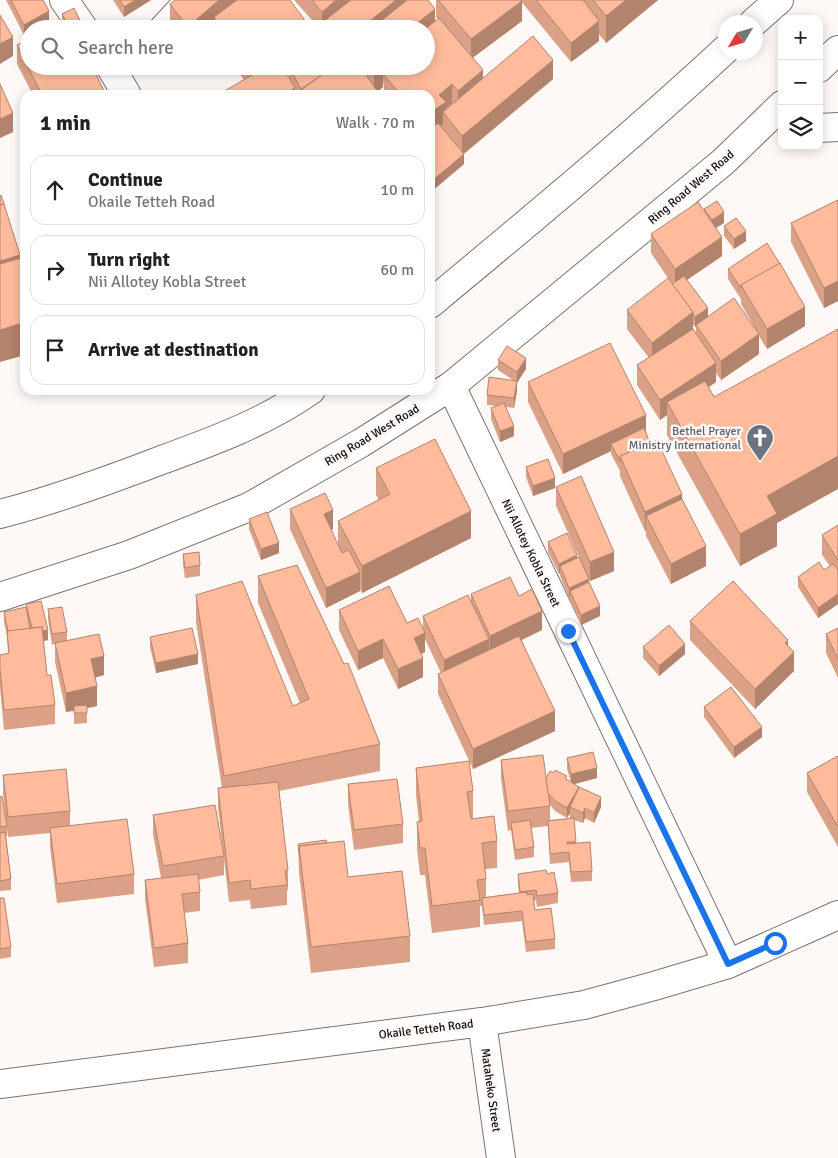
<!DOCTYPE html>
<html lang="en">
<head>
<meta charset="utf-8">
<style>
  body { margin:0; font-family:Signika,sans-serif; background:#f2f2f2; color:#222 }
  .controls { position:absolute; right:15px; top:15px; display:grid; overflow:hidden; border-radius:10px; box-shadow:0 2px 12px #0003 }
  .controls button { width:45px; height:45px; display:grid; place-items:center; padding:0; border:0; border-bottom:1px solid #e0e0e0; background:#fff; color:#222; font:25px sans-serif }
  .compass { position:absolute; left:718px; top:15px; width:45px; height:45px; border-radius:50%; background:#fff; box-shadow:0 2px 12px #0003; rotate:232deg }
  .stop { position:absolute; width:15px; height:15px; margin:-11px; border:4px solid #1a73e8; border-radius:50%; background:#fff }
  .stop.end { background:#1a73e8; border-color:#fff; box-shadow:0 1px 5px #0008 }
  .list { margin:0; padding:0; list-style:none }
  h2 { display:flex; justify-content:space-between; align-items:center; height:65px; margin:0; padding:0 20px; font-size:21px }
  h2 small { font-size:16px; font-weight:400; color:#767676 }
  .list li { display:grid; grid-template-columns:32px 1fr auto; gap:15px; align-items:center; box-sizing:border-box; height:70px; margin:0 10px 10px; padding:0 10px; border:1px solid #e0e0e0; border-radius:15px }
  .list b { display:block; font-size:19px; white-space:nowrap }
  .list p { margin:0; font-size:16px; white-space:nowrap; color:#767676 }
  .list em { font-size:16px; font-style:normal; color:#767676 }
  .icon { flex:none; width:28px; height:28px; fill:none; stroke:currentColor; stroke-width:2; stroke-linecap:round; stroke-linejoin:round }
  .map { position:relative; flex:none; width:838px; height:1158px; overflow:hidden }
  .search { position:absolute; background:#fff; box-shadow:0 2px 12px #0003; left:20px; top:20px; width:415px; height:55px; display:flex; align-items:center; gap:12px; box-sizing:border-box; padding:0 18px; border-radius:28px; color:#767676; font-size:19px }
  .panel { position:absolute; background:#fff; box-shadow:0 2px 12px #0003; left:20px; top:90px; width:415px; height:305px; border-radius:15px }
  .map>svg:first-child { display:block }
</style>
</head>
<body>
<div class="map">
<svg width="838" height="1158" viewBox="0 0 838 1158">
  <rect width="100%" height="100%" fill="#fef9f7"/>
  <g fill="none" stroke-linecap="round" stroke-linejoin="round">
    <defs>
      <g id="street">
        <polyline points="64,0 84,29"/>
        <polyline points="163,29 190,0"/>
        <polyline points="110,66 127,95"/>
        <polyline points="451,386 728,964"/>
        <polyline points="482,1022 501,1158"/>
        <polyline points="0,1084 482,1022 584,1005 654,986 728,964 838,915"/>
      </g>
      <g id="primary">
        <polyline points="754,22 779,0"/>
        <polyline points="819,68 838,50"/>
        <polyline points="819,128 838,127"/>
        <path d="M430,304C530,221 630,138 726,49"/>
        <path d="M0,514C54,500 107,481 159,461C211,442 266,422 311,390"/>
        <polyline points="0,597 129,555 249,507 361,443 451,386 723,162 782,105"/>
      </g>
    </defs>
    <use href="#street" stroke="#7c736e" stroke-width="30"/>
    <use href="#primary" stroke="#7c736e" stroke-width="30"/>
    <use href="#street" stroke="#fff" stroke-width="28"/>
    <use href="#primary" stroke="#fff" stroke-width="28"/>
  </g>
  <g fill="#dba186" fill-rule="evenodd">
    <polygon points="6,0 43,0 49,22 29,29 29,33 24,35"/>
    <polygon points="113,0 151,0 124,17"/>
    <polygon points="294,0 428,0 435,21 438,19 436,17 436,0 520,0 522,21 472,58 483,78 553,79 464,154 464,164 432,191 430,188 430,95 385,95 383,80 383,87 378,91 380,95 218,95 244,80 234,66 289,66 284,70 295,95 297,93 289,77 289,67 325,73 334,66 426,66 426,29 320,29"/>
    <polygon points="520,0 658,0 606,43 599,34 599,41 571,62"/>
    <polygon points="170,4 311,29 214,29 214,24 208,29 174,29 170,24"/>
    <polygon points="62,14 83,29 64,29 62,25"/>
    <polygon points="17,45 106,95 33,95 17,64"/>
    <polygon points="838,200 838,301 824,308 791,242 791,223"/>
    <path d="M704,209L724,223L716,228L722,256L687,280L708,317L755,328L741,304V299L728,279V269L805,326L767,349L759,336V354L721,380L716,373V382L709,387L777,523V546L740,566L667,435V415L660,420L637,385V365L649,358L627,329V310L672,284L651,253V234L704,211ZM693,324L695,327H696V333L693,329Z"/>
    <polygon points="724,226 746,241 734,249 724,236"/>
    <polygon points="498,360 526,369 517,382 517,391 514,408 506,407 514,436 500,442 491,419 491,408 497,406 487,405 487,395 513,380 498,370"/>
    <polygon points="528,382 646,432 650,443 682,499 706,566 671,584 646,536 646,531 645,531 620,476 620,471 611,454 611,451 563,474 528,402"/>
    <polygon points="526,467 555,488 533,496 526,477"/>
    <polygon points="376,468 471,538 362,593 360,589 360,591 326,608 290,529 290,509 333,529 331,530 338,545 338,521 379,500 376,495"/>
    <polygon points="556,487 614,571 590,581 589,579 589,582 600,616 581,625 570,601 570,597 569,598 560,576 560,573 559,574 548,552 548,542 577,558 582,564 556,506"/>
    <polygon points="249,519 279,553 261,560 249,529"/>
    <polygon points="838,525 838,604 818,618 798,587 798,577 824,570 830,566 822,555 822,535"/>
    <polygon points="183,554 200,565 200,576 185,578 183,565"/>
    <polygon points="258,576 380,744 380,771 279,791 288,870 288,890 287,890 287,905 251,909 250,900 229,902 218,808 218,788 222,788 196,622 196,595 293,706 300,703 258,603"/>
    <polygon points="471,594 519,596 542,630 522,640 555,731 473,769 438,694 438,674 441,673 425,639 425,652 421,654 423,677 398,689 383,658 358,670 339,630 339,610 407,623 423,629 423,616 471,600"/>
    <polygon points="26,604 48,640 43,641 47,675 55,705 55,724 4,730 0,688 0,655 8,654 7,636 4,622 4,612 26,609"/>
    <polygon points="48,609 67,632 67,641 104,675 95,677 97,706 87,708 87,723 74,724 74,711 66,712 55,662 55,644 52,645 48,619"/>
    <polygon points="690,621 788,646 794,671 755,709 690,640"/>
    <polygon points="838,628 838,678 826,653 826,634"/>
    <polygon points="150,637 198,664 156,673 150,647"/>
    <polygon points="643,647 685,654 659,676 643,658"/>
    <polygon points="704,707 762,737 734,758 704,717"/>
    <polygon points="838,756 838,847 807,792 807,773"/>
    <path d="M567,758L597,778L574,784L601,807L594,823L585,818L583,823L574,820L576,843L592,871V881L571,882L569,862L550,864L548,826L531,828L534,847V857L515,860L511,830L508,831L501,779V760L546,778L567,779L571,782L567,769ZM550,805L555,811L567,818L570,813V818H572L550,820Z"/>
    <polygon points="416,768 473,791 473,818 470,818 471,819 497,841 497,868 485,869 486,879 486,897 519,893 518,884 518,874 547,874 558,893 558,903 537,907 536,900 534,901 535,910 555,939 555,949 526,952 522,921 484,925 482,906 480,906 480,927 432,933 425,875 420,875 417,849 417,822 419,822 416,795"/>
    <polygon points="3,775 70,811 70,826 134,874 134,894 57,903 50,847 50,833 8,837 7,829 7,836 6,836 11,879 11,890 0,891 0,797 6,819 3,794"/>
    <polygon points="348,784 403,824 403,843 354,850 348,804"/>
    <polygon points="153,815 224,856 224,875 198,880 200,892 200,911 184,913 188,943 188,963 154,967 145,899 145,880 161,878 153,834"/>
    <polygon points="327,843 348,877 410,936 410,962 311,973 299,873 298,844"/>
    <polygon points="0,898 11,947 11,957 0,959"/>
  </g>
  <g fill="#b2836d">
    <polygon points="135,0 151,0 124,17 124,7"/>
    <polygon points="219,0 242,0 214,17 214,24 208,29 188,29 188,27"/>
    <polygon points="336,0 356,0 324,21 324,29 322,29 322,12"/>
    <polygon points="396,0 420,0 384,29 360,29"/>
    <polygon points="626,0 658,0 606,43 606,16"/>
    <polygon points="522,1 522,21 471,59 471,39"/>
    <polygon points="435,9 435,28 410,29"/>
    <polygon points="49,11 49,22 36,29 29,29 29,33 24,35 24,25"/>
    <polygon points="599,21 599,41 571,62 571,43"/>
    <polygon points="13,37 13,56 0,64 0,44"/>
    <polygon points="553,60 553,79 462,155 462,136"/>
    <polygon points="260,66 289,66 252,91 252,72"/>
    <polygon points="375,66 383,66 383,87 374,95 374,75"/>
    <polygon points="483,70 483,90 458,110 458,91"/>
    <polygon points="452,84 452,103 446,108 446,115 443,112 443,124 430,133 430,113 439,95"/>
    <polygon points="295,88 295,95 283,95"/>
    <polygon points="13,113 13,132 0,138 0,119"/>
    <polygon points="464,154 464,164 432,191 432,181"/>
    <polygon points="724,212 724,223 712,230 712,220"/>
    <polygon points="746,231 746,241 734,249 734,239"/>
    <polygon points="722,237 722,256 675,288 675,269"/>
    <polygon points="20,255 20,274 0,280 0,261"/>
    <polygon points="838,281 838,301 824,308 824,288"/>
    <polygon points="805,307 805,326 767,349 767,329"/>
    <polygon points="708,308 708,319 696,325 696,327 695,327 695,317"/>
    <polygon points="693,312 693,331 652,362 652,343"/>
    <polygon points="25,322 25,355 0,362 0,330"/>
    <polygon points="759,334 759,354 721,380 721,361"/>
    <polygon points="526,358 526,369 517,383 517,372"/>
    <polygon points="716,363 716,382 672,412 667,402 667,415 660,420 660,400"/>
    <polygon points="517,381 517,391 514,408 514,398"/>
    <polygon points="646,415 646,434 611,444 611,451 563,474 563,454"/>
    <polygon points="514,426 514,436 500,442 500,431"/>
    <polygon points="838,456 838,489 777,523 777,546 740,566 740,534 767,496"/>
    <polygon points="555,478 555,488 533,496 533,486"/>
    <polygon points="682,494 682,514 646,516 646,531 645,531 645,512"/>
    <polygon points="333,510 333,529 324,533 324,514"/>
    <polygon points="471,511 471,538 362,593 362,566"/>
    <polygon points="279,543 279,553 261,560 261,549"/>
    <polygon points="706,546 706,566 671,584 671,564"/>
    <polygon points="614,552 614,571 590,581 590,562"/>
    <polygon points="577,555 577,565 560,566 560,573 559,574 559,564"/>
    <polygon points="360,572 360,591 326,608 326,588"/>
    <polygon points="589,579 589,589 570,591 570,597 569,598 569,588"/>
    <polygon points="838,594 838,604 818,618 818,608"/>
    <polygon points="600,606 600,616 581,625 581,615"/>
    <polygon points="542,611 542,630 490,655 490,636"/>
    <polygon points="48,630 48,640 33,644 33,634"/>
    <polygon points="425,633 425,652 414,657 414,638"/>
    <polygon points="383,639 383,658 358,670 358,651"/>
    <polygon points="489,639 489,658 444,680 444,660"/>
    <polygon points="788,640 788,658 794,652 794,671 755,709 755,689"/>
    <polygon points="685,644 685,654 659,676 659,666"/>
    <polygon points="198,654 198,664 156,673 156,663"/>
    <polygon points="104,656 104,675 91,679 91,659"/>
    <polygon points="423,658 423,677 398,689 398,669"/>
    <polygon points="97,686 97,706 66,712 66,693"/>
    <polygon points="555,711 555,731 473,769 473,749"/>
    <polygon points="762,727 762,737 734,758 734,747"/>
    <polygon points="597,768 597,778 571,785 571,774"/>
    <polygon points="579,787 579,797 570,807 570,813 567,818 567,808"/>
    <polygon points="601,797 601,807 594,823 594,813"/>
    <polygon points="585,808 585,818 583,823 583,813"/>
  </g>
  <g fill="#ffbb9c" stroke="#b2836d">
    <polygon points="11,0 43,0 49,11 24,25"/>
    <polygon points="120,0 135,0 124,7"/>
    <polygon points="175,0 219,0 188,27 170,4"/>
    <polygon points="237,0 290,0 311,29 222,29 214,17"/>
    <polygon points="312,0 336,0 322,12"/>
    <polygon points="351,0 396,0 360,29 330,29 324,21"/>
    <polygon points="407,0 428,0 435,9 410,29 371,29"/>
    <polygon points="438,0 520,0 522,1 471,39"/>
    <polygon points="536,0 583,0 599,21 571,43"/>
    <polygon points="593,0 626,0 606,16"/>
    <polygon points="74,8 83,27 82,29 70,29 62,14"/>
    <polygon points="0,15 13,37 0,44"/>
    <polygon points="439,18 483,70 458,91 452,84 439,95 446,102 430,113 430,95 401,95 384,75 384,66 426,66 426,29 425,29"/>
    <polygon points="54,26 56,29 49,29"/>
    <polygon points="533,36 553,60 462,136 443,112"/>
    <polygon points="29,39 29,66 92,66 106,95 42,95 17,45"/>
    <polygon points="248,66 260,66 252,72"/>
    <polygon points="267,66 282,66 295,88 283,95 218,95"/>
    <polygon points="290,66 322,66 325,73 301,89 289,67"/>
    <polygon points="334,66 360,66 380,95 294,95"/>
    <polygon points="366,66 382,66 383,68 374,75"/>
    <polygon points="0,84 13,113 0,119"/>
    <polygon points="438,123 464,154 432,181 430,178 430,129"/>
    <polygon points="1,195 4,204 0,205 0,196"/>
    <polygon points="838,200 838,281 824,288 791,223"/>
    <polygon points="717,201 724,212 712,220 704,209"/>
    <polygon points="698,202 722,237 675,269 651,234"/>
    <polygon points="4,204 20,255 0,261 0,205"/>
    <polygon points="736,218 746,231 734,239 724,226"/>
    <polygon points="767,243 780,264 741,285 741,288 728,269"/>
    <polygon points="25,257 25,322 0,330 0,264"/>
    <polygon points="780,263 805,307 767,329 741,285"/>
    <polygon points="684,276 708,308 695,317 693,314 693,312 672,284"/>
    <polygon points="668,278 693,312 652,343 627,310"/>
    <polygon points="734,298 759,334 721,361 696,325"/>
    <polygon points="693,329 716,363 660,400 637,365"/>
    <polygon points="838,329 838,456 767,496 777,514 740,534 667,402 705,381 714,397"/>
    <polygon points="610,343 646,415 563,454 528,382"/>
    <polygon points="507,346 526,358 517,372 498,360"/>
    <polygon points="489,377 517,381 514,398 487,395"/>
    <polygon points="504,403 514,426 500,431 491,408"/>
    <polygon points="644,428 650,443 620,456 620,461 611,444"/>
    <polygon points="435,439 471,511 362,566 338,521 390,494 376,468"/>
    <polygon points="657,440 682,494 645,512 620,456"/>
    <polygon points="548,459 555,478 533,486 526,467"/>
    <polygon points="581,476 614,552 590,562 556,487"/>
    <polygon points="325,493 333,510 324,514 342,553 349,550 360,572 326,588 290,509"/>
    <polygon points="682,499 706,546 671,564 646,516"/>
    <polygon points="267,512 279,543 261,549 249,519"/>
    <polygon points="838,525 838,560 822,535"/>
    <polygon points="567,533 577,555 559,564 548,542"/>
    <polygon points="199,552 200,565 185,568 183,554"/>
    <polygon points="579,557 589,579 569,588 560,566"/>
    <polygon points="819,562 824,570 833,564 838,570 838,594 818,608 798,577"/>
    <polygon points="297,565 344,664 348,663 380,744 224,776 196,595 242,581 293,706 309,699 258,576"/>
    <polygon points="510,577 519,596 532,589 542,611 490,636 471,594"/>
    <polygon points="733,581 788,640 785,643 794,652 755,689 690,621"/>
    <polygon points="589,582 600,606 581,615 570,591"/>
    <polygon points="389,586 407,623 418,618 425,633 414,638 423,658 398,669 383,639 358,651 339,610"/>
    <polygon points="468,595 489,639 444,660 423,616"/>
    <polygon points="41,601 48,630 42,631 42,627 32,628 26,604"/>
    <polygon points="26,607 30,629 8,631 4,612"/>
    <polygon points="62,607 67,632 52,634 48,609"/>
    <polygon points="669,625 685,644 659,666 643,647"/>
    <polygon points="42,627 47,675 51,675 55,705 4,710 0,669 0,655 9,653 7,631"/>
    <polygon points="192,628 198,654 156,663 150,637"/>
    <polygon points="838,628 838,659 826,634"/>
    <polygon points="99,634 104,656 91,659 97,686 66,693 55,643"/>
    <polygon points="519,636 555,711 473,749 438,674"/>
    <polygon points="731,687 762,727 734,747 704,707"/>
    <polygon points="87,705 87,713 74,713 74,706"/>
    <polygon points="593,752 597,768 571,774 567,758"/>
    <polygon points="543,755 550,806 508,811 501,760"/>
    <polygon points="838,756 838,827 807,773"/>
    <polygon points="469,761 473,791 467,792 471,819 494,816 497,841 482,843 486,879 477,880 480,900 432,906 425,848 420,848 417,822 422,821 416,768"/>
    <polygon points="66,769 70,811 8,817 3,775"/>
    <polygon points="555,770 567,776 565,778 579,787 567,808 555,801 548,793 546,778 550,771 553,773"/>
    <polygon points="397,779 403,824 354,830 348,784"/>
    <polygon points="278,782 288,870 285,871 287,885 251,889 250,880 229,883 218,788"/>
    <polygon points="579,787 601,797 594,813 585,808 583,813 570,807"/>
    <polygon points="2,796 7,826 0,827 0,797"/>
    <polygon points="215,805 224,856 163,866 153,815"/>
    <polygon points="574,818 576,842 567,842 567,844 590,842 592,871 571,872 569,852 550,854 548,821"/>
    <polygon points="127,819 134,874 57,884 50,828"/>
    <polygon points="530,820 534,847 515,850 511,823"/>
    <polygon points="5,832 11,879 0,881 0,833"/>
    <polygon points="326,840 327,843 299,846 299,853 298,844"/>
    <polygon points="344,841 348,877 402,871 410,936 311,947 299,846"/>
    <polygon points="546,870 547,874 554,872 558,893 537,896 536,890 520,892 518,874"/>
    <polygon points="198,874 200,892 182,894 188,943 154,948 145,880"/>
    <polygon points="527,892 527,895 533,894 535,910 551,908 555,939 526,942 522,911 484,915 482,898"/>
    <polygon points="0,898 4,898 11,947 0,949"/>
  </g>
  <g fill="none" stroke-linecap="round" stroke-linejoin="round">
    <polyline stroke="#1a73e8" stroke-width="6" points="568,631 728,964 775,943"/>
  </g>
  <defs>
    <symbol id="church-pin" viewBox="-11 -11 22 30"><path d="M0 17L-7.5 6A9.5 9.5 0 1 1 7.5 6Z" fill="#6b7280" stroke="#fef9f7"/><path d="M-1.2-6h2.4v3.5h3.3v2.4h-3.3V6h-2.4V-.1h-3.3v-2.4h3.3Z" fill="#fff"/></symbol>
  </defs>
  <g fill-rule="evenodd">
    <use href="#church-pin" x="744" y="422" width="32" height="43"/>
  </g>
  <g text-anchor="middle" stroke-width="5" stroke-linejoin="round" paint-order="stroke">
    <g font-size="12" fill="#110d0c" stroke="#fef9f7">
      <text transform="translate(691 187) rotate(-40)" y="4">Ring Road West Road</text>
      <text transform="translate(372 435) rotate(-31)" y="4">Ring Road West Road</text>
      <text transform="translate(531 553) rotate(64)" y="4">Nii Allotey Kobla Street</text>
      <text transform="translate(426 1029) rotate(-7)" y="4">Okaile Tetteh Road</text>
      <text transform="translate(491 1090) rotate(82)" y="4">Mataheko Street</text>
    </g>
    <g font-size="12" fill="#5b616d" stroke="#fef9f7" text-anchor="end">
      <text x="741" y="435">Bethel Prayer<tspan x="741" dy="14">Ministry International</tspan></text>
    </g>
  </g>
</svg>
<div class="controls">
<button>+</button>
<button>−</button>
<button><svg class="icon" aria-label="layers" viewBox="0 0 24 24"><path d="M12 4l9 5-9 5-9-5zM3 14l9 5 9-5"/></svg></button>
</div>
<svg class="compass" viewBox="-18 -18 36 36"><path d="M0-13l5 13h-10z" fill="#e53935"/><path d="M0 13l5-13h-10z" fill="#767676"/></svg>
<div class="stop" style="left:775px;top:943px"></div>
<div class="stop end" style="left:568px;top:631px"></div>
<div class="search"><svg class="icon" aria-label="search" viewBox="0 0 24 24"><circle cx="10" cy="10" r="6"/><path d="M15 15l6 6"/></svg>Search here</div>
<section class="panel">
<h2>1 min<small>Walk · 70 m</small></h2>
<ul class="list">
<li><svg class="icon" aria-label="ahead" viewBox="0 0 24 24"><path d="M12 20V5M6 11l6-6 6 6"/></svg><div><b>Continue</b><p>Okaile Tetteh Road</p></div><em>10 m</em></li>
<li><svg class="icon" aria-label="right" viewBox="0 0 24 24"><path d="M7 20v-9h11M14 6l5 5-5 5"/></svg><div><b>Turn right</b><p>Nii Allotey Kobla Street</p></div><em>60 m</em></li>
<li><svg class="icon" aria-label="arrive" viewBox="0 0 24 24"><path d="M6 21V4h12l-3 4 3 4H6"/></svg><div><b>Arrive at destination</b></div></li>
</ul>
</section>
</div>
</body>
</html>
